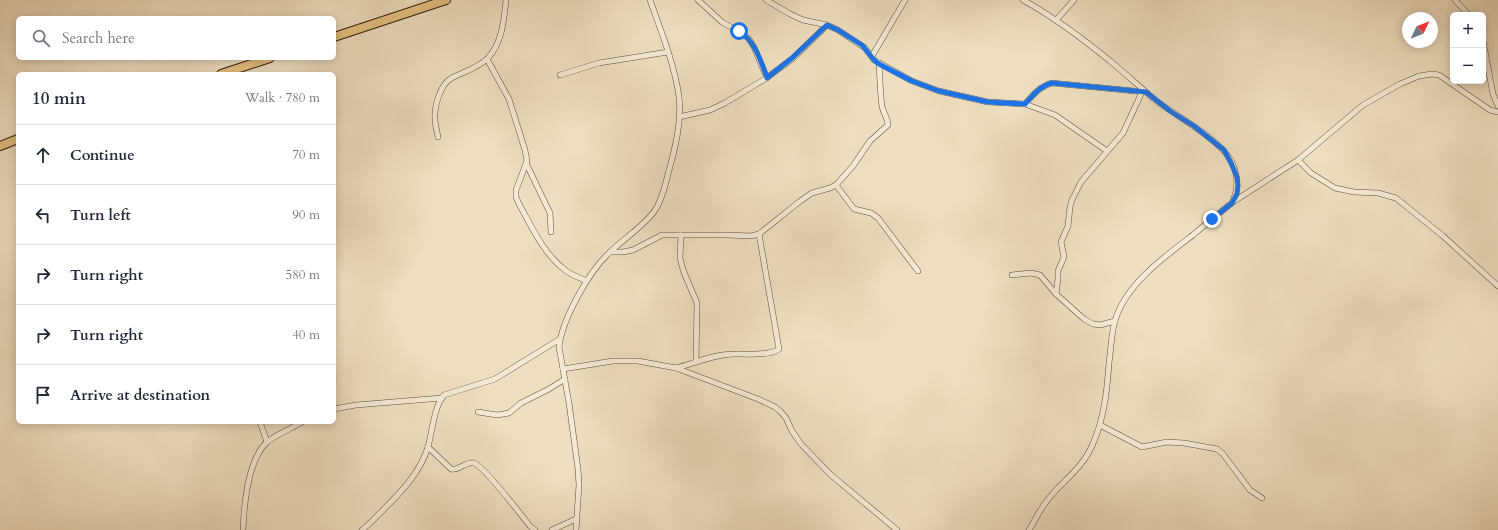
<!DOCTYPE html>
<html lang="en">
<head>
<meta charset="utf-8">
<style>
  body { margin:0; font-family:Cardo,serif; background:#f2f2f3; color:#1f2937 }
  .controls { position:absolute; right:12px; top:12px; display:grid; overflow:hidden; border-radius:6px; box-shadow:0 2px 10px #0003 }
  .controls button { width:36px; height:36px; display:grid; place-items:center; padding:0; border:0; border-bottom:1px solid #e0e1e3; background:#fff; color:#1f2937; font:20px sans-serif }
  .compass { position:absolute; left:1402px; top:12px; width:36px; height:36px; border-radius:50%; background:#fff; box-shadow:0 2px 10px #0003; rotate:47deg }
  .stop { position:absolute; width:12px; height:12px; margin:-9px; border:3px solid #1a73e8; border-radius:50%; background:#fff }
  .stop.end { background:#1a73e8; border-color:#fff; box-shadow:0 1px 4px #0008 }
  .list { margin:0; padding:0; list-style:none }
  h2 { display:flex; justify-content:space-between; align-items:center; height:52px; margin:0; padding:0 16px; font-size:17px }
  h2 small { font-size:13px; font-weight:400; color:#747a83 }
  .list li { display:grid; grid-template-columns:26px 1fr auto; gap:12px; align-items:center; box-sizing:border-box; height:60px; padding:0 16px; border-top:1px solid #e0e1e3 }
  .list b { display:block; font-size:15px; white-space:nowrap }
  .list em { font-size:13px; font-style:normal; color:#747a83 }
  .icon { flex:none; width:22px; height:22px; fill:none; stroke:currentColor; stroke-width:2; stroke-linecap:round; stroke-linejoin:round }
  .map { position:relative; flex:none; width:1498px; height:530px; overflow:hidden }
  .search { position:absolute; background:#fff; box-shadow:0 2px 10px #0003; left:16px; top:16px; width:320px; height:44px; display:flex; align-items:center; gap:10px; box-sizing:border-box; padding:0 14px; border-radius:6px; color:#747a83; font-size:15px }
  .panel { position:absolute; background:#fff; box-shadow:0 2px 10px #0003; left:16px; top:72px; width:320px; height:352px; border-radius:6px }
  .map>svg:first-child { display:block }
</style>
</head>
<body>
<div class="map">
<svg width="1498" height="530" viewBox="0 0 1498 530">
  <rect width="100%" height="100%" fill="#eedfc0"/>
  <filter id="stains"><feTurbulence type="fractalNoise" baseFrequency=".005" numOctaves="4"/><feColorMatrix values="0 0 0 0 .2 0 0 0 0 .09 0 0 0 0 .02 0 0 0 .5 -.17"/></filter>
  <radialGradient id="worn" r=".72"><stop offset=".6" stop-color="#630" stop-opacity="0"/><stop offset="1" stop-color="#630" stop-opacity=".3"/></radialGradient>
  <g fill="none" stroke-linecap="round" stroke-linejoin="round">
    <defs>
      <g id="minor">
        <polyline points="698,0 722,22 743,34 749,39 754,47 767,78"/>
        <polyline points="766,0 790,14 803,20 827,25 838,30 865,48 874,60 879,63 912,81 939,91 988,102 1025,104 1055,115 1107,151"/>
        <path d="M1023,0C1056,18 1086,41 1115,65C1128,76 1141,88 1154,99C1176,116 1203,129 1223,150C1237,164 1241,185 1232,203C1219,213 1206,224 1193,235C1164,257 1125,285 1115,321C1111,335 1111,349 1109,363C1107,392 1104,419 1092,446C1083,467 1064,480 1050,497C1041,507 1036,519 1029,530"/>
        <polyline points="1455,0 1469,15"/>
        <polyline points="1057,19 1074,0"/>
        <polyline points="1483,41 1493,94 1498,106"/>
        <polyline points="872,56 905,0"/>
        <path d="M487,59L509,99L525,150L527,161L516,190V197L519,204C532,227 543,253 565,270C571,275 580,278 587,281"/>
        <polyline points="560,75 599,63 668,52"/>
        <path d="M1025,104C1032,96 1040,86 1052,83L1145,92"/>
        <polyline points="679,117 710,110 725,103 765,79 792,59 827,25"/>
        <path d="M438,137C437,131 435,125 435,119C434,107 440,86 450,79C462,72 477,69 488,58C502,43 504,20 506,0"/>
        <polyline points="1298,160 1311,173 1335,188 1354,192 1378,193 1396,198 1443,236 1498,286"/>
        <polyline points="526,163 550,213 551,232"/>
        <polyline points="836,185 854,209 871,213 878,218 918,271"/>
        <polyline points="1233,202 1298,160 1363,105 1400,84 1419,76 1432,74 1439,75 1490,110 1498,112"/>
        <polyline points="681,235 680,258 682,266 685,275 697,303 696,362"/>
        <path d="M610,252H623L633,250L662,235H728L751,236L759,234L799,202L812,193L830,188L836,185L853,166L870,141L888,125C888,118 883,113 882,106C880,92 880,78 879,63"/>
        <polyline points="1012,275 1031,273 1040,275 1056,294 1084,319 1093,324 1100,325 1115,321"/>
        <polyline points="1056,294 1058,279 1058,271 1064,257 1061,242 1068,226 1070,207 1072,200 1081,182 1123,133 1142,92"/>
        <path d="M676,368C695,363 715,354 734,354C745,354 771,356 779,349L759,234"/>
        <polyline points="563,369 613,361 638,361 676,368 758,399 775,407 781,412 786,418 792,431 801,444 831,475 897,530"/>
        <polyline points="334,409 356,405 442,398"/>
        <polyline points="478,412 497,415 509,413 521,403 549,389 565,379"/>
        <polyline points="260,422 267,442"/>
        <polyline points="1100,425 1142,447 1167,442 1184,443 1217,449 1223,454 1250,490 1262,498"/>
        <path d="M428,447L451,469C459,471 466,461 474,463C484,466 521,515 530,526L535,530"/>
        <path d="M243,530C244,505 248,460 267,442C274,436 294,427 302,422"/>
        <path d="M362,530C371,523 378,515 386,507C404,489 420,472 428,447C432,433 434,406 444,395L495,379L560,339"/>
        <polyline points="552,530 576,519"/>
        <path d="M576,530L579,485L578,469L569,403L559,347C562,320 588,273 608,254C622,240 640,229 653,213C661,203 665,187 668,174C675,149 682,122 679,96C674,63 661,31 650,0"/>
      </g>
      <g id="trunk">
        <polyline points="334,37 446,0"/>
        <polyline points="221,74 270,58"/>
        <polyline points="0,146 18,139"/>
      </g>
    </defs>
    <use href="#minor" stroke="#5c4f3d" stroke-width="6"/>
    <use href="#trunk" stroke="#2c1f11" stroke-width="10"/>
    <use href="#minor" stroke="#f4ead6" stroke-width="5"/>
    <use href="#trunk" stroke="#e7c080" stroke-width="8"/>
  </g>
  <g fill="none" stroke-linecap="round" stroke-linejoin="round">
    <path stroke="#1a73e8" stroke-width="5" d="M739,31C755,41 761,61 767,78L792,58L827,25L838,30L862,45L874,60L879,64L912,81L939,91L988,102L1025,104C1032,96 1040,86 1052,83L1146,92L1170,111L1194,126L1224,150L1231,163L1237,177L1238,185L1237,194L1232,203L1212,219"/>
  </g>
  <rect width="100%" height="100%" filter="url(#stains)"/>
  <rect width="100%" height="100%" fill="url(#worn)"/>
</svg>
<div class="controls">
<button>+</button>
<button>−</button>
</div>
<svg class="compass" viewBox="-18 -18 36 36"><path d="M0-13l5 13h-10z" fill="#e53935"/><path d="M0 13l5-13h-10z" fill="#747a83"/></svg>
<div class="stop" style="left:739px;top:31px"></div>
<div class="stop end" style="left:1212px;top:219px"></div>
<div class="search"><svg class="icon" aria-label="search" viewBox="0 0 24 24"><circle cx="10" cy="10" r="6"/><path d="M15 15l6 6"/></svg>Search here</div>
<section class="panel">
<h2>10 min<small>Walk · 780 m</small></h2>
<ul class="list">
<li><svg class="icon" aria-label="ahead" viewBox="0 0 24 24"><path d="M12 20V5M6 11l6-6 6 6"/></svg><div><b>Continue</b></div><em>70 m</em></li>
<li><svg class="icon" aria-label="left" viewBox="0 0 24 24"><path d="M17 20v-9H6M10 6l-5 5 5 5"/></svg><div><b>Turn left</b></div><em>90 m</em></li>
<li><svg class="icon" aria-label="right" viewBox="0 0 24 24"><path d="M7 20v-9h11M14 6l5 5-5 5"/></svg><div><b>Turn right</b></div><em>580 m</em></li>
<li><svg class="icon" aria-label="right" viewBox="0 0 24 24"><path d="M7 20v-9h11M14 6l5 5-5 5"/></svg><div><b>Turn right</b></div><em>40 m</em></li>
<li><svg class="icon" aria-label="arrive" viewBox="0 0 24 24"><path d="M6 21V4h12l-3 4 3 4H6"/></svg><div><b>Arrive at destination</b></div></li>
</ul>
</section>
</div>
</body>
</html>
